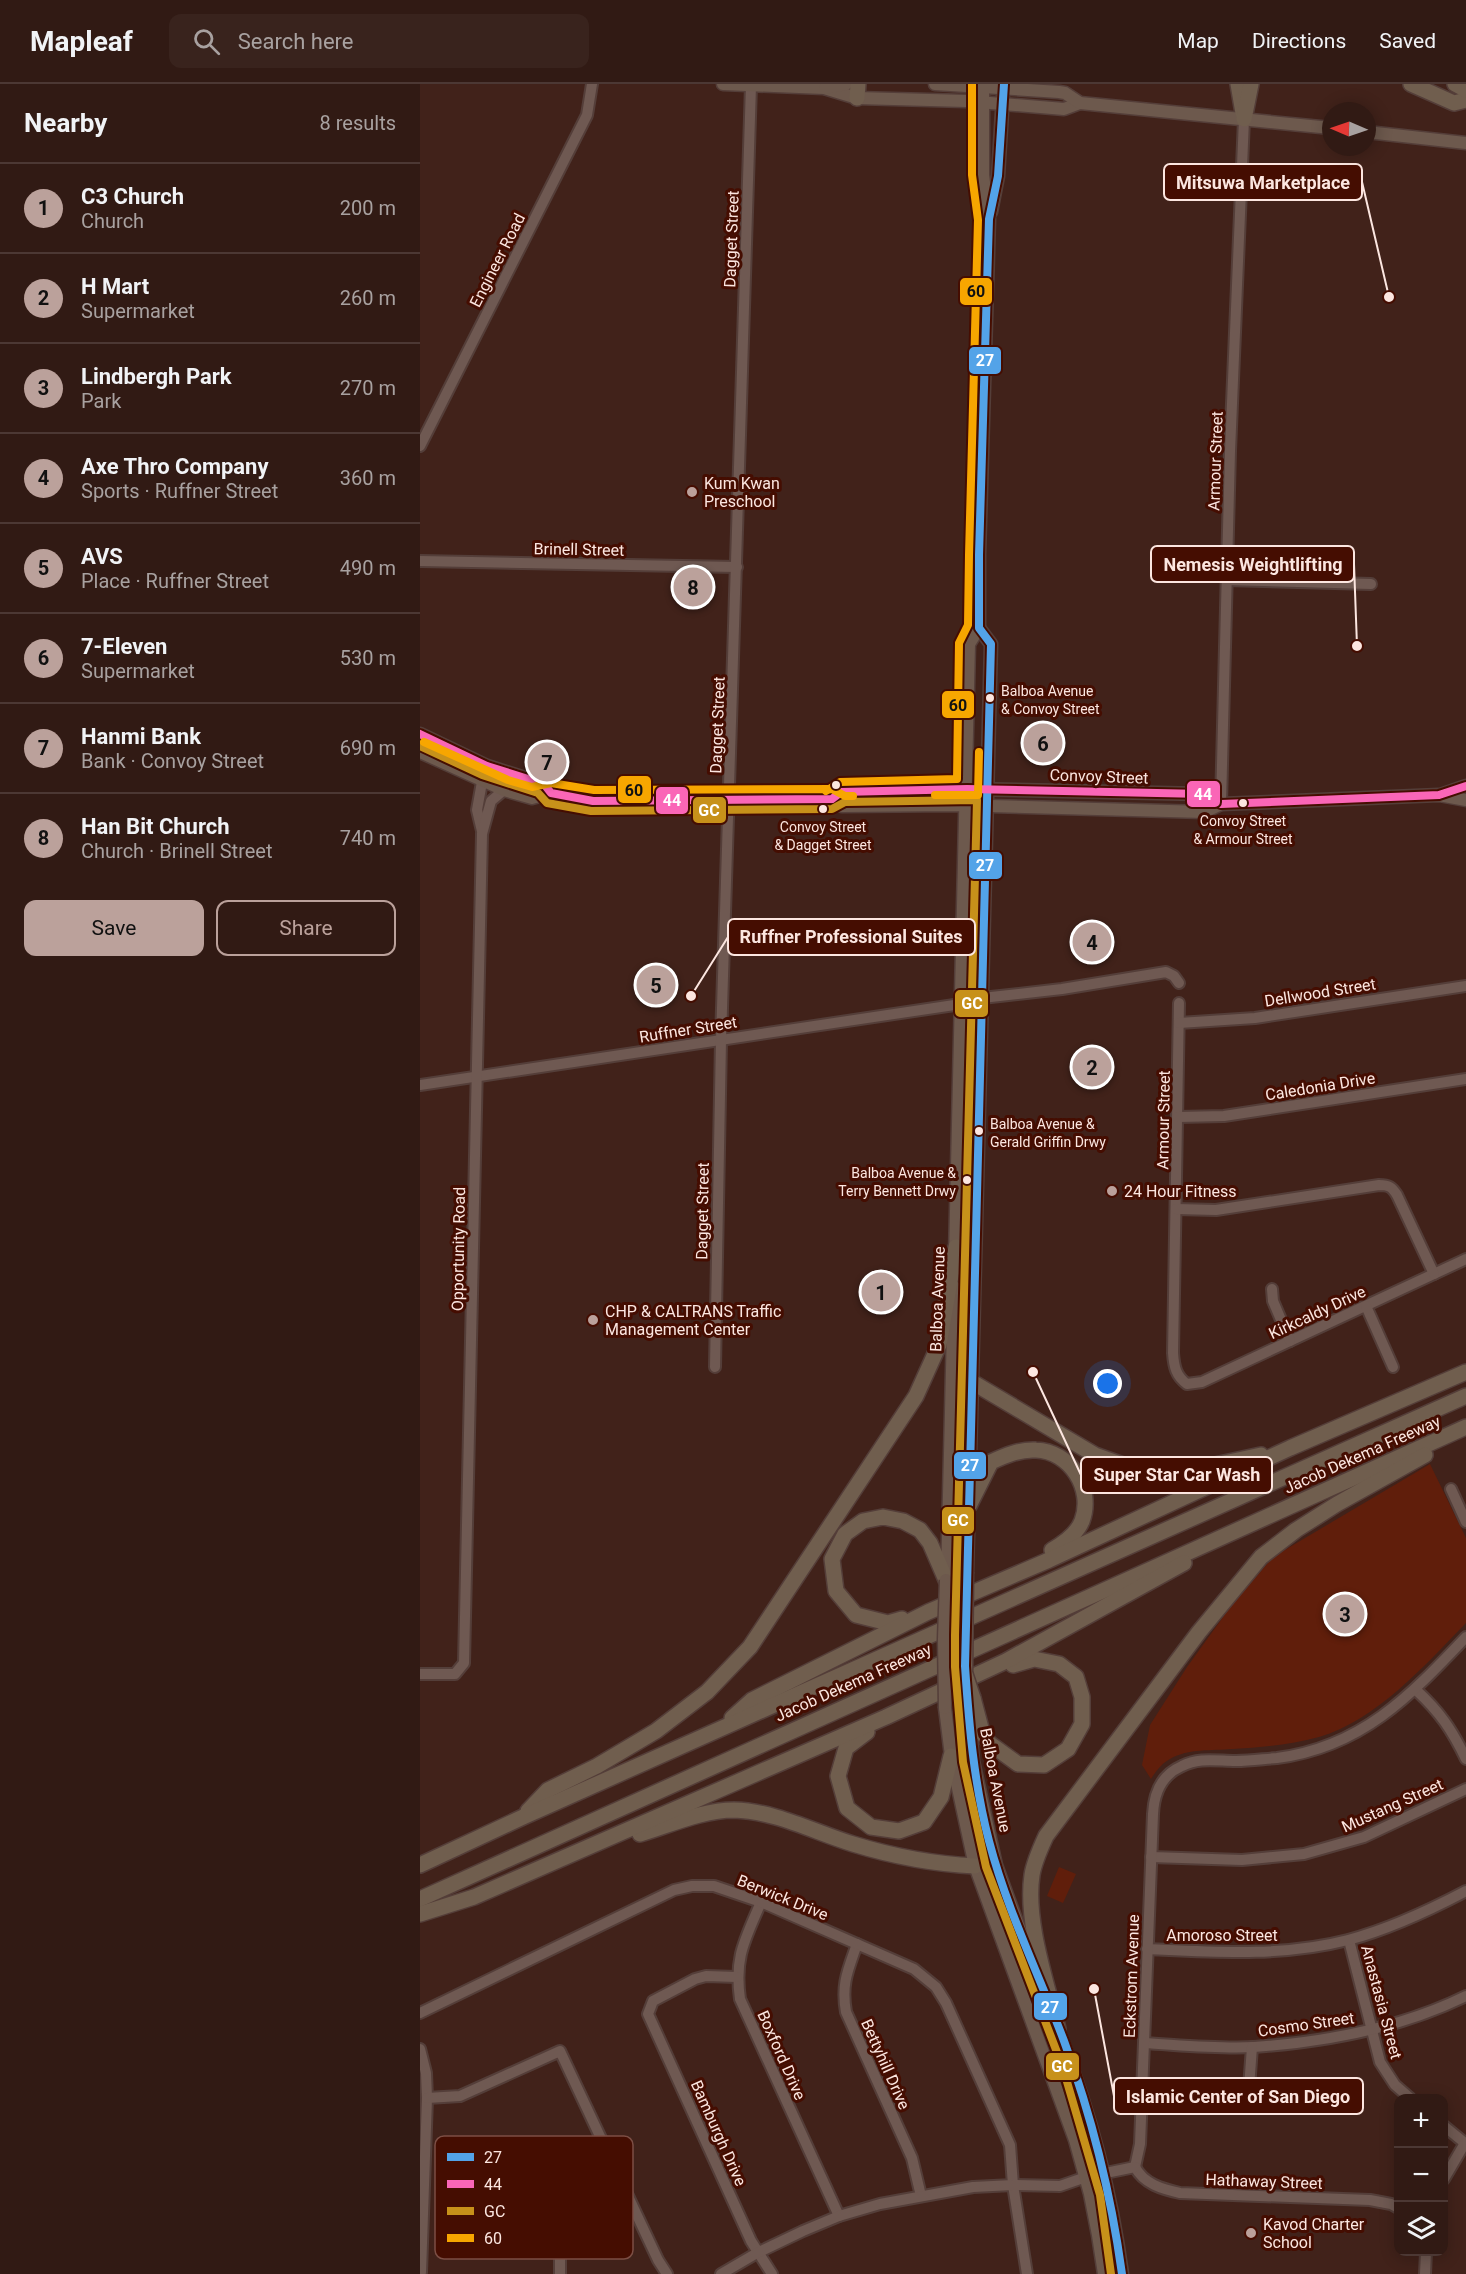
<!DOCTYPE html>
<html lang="en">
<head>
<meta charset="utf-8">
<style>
  body { margin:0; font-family:Roboto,sans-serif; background:#39231d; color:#f1f3f6 }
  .controls { position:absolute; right:18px; bottom:18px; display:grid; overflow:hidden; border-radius:12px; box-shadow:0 3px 15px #0003 }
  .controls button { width:54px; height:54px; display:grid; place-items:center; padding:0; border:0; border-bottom:2px solid #4c3834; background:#311a14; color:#f1f3f6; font:30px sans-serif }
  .compass { position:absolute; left:902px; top:18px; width:54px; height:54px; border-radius:50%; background:#311a14; box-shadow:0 3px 15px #0003; rotate:272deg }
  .you { position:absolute; left:688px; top:1300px; width:21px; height:21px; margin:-15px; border:4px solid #fff; border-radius:50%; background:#1a73e8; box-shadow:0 0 0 9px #1a73e833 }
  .badge { display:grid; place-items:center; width:39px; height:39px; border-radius:50%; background:#bba19b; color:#111; font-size:20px; font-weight:700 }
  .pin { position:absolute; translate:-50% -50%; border:3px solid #fff; box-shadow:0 2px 6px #0006 }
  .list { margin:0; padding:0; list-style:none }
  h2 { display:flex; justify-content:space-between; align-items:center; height:78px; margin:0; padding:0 24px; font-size:26px }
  h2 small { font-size:20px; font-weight:400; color:#a8a1a0 }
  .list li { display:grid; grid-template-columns:39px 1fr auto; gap:18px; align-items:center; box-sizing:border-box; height:90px; padding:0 24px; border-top:2px solid #4c3834 }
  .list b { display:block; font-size:22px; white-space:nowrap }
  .list p { margin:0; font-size:20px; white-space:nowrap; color:#a8a1a0 }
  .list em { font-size:20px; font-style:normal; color:#a8a1a0 }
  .actions { display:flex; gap:12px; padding:18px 24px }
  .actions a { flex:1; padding:14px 0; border:2px solid #bba19b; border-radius:12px; text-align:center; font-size:21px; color:#bba19b }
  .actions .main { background:#bba19b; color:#111 }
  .icon { flex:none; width:33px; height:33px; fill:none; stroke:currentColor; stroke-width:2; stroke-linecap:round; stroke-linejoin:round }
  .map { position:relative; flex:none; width:1046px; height:2190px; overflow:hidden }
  header { display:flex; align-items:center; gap:36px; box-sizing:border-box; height:84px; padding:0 30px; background:#311a14; border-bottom:2px solid #4c3834 }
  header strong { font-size:28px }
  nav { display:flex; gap:33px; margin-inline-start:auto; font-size:21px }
  .search { width:420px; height:54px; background:#39231d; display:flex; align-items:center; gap:15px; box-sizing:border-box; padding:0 21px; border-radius:12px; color:#a8a1a0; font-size:22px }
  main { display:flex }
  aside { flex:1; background:#311a14 }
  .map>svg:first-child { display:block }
</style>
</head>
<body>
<header>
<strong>Mapleaf</strong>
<div class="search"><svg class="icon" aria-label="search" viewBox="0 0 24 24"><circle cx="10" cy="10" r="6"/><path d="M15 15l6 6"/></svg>Search here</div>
<nav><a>Map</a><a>Directions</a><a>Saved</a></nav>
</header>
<main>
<aside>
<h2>Nearby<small>8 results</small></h2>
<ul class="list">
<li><span class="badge">1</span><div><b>C3 Church</b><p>Church</p></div><em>200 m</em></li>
<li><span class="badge">2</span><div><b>H Mart</b><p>Supermarket</p></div><em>260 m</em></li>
<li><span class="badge">3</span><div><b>Lindbergh Park</b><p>Park</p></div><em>270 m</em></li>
<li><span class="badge">4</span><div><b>Axe Thro Company</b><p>Sports · Ruffner Street</p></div><em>360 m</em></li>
<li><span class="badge">5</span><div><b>AVS</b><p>Place · Ruffner Street</p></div><em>490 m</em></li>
<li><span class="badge">6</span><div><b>7-Eleven</b><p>Supermarket</p></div><em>530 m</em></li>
<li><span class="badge">7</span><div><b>Hanmi Bank</b><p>Bank · Convoy Street</p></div><em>690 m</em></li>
<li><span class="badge">8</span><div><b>Han Bit Church</b><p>Church · Brinell Street</p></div><em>740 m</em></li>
</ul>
<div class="actions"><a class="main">Save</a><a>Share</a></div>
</aside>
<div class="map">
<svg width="1046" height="2190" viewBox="0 0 1046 2190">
  <rect width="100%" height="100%" fill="#41221a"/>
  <g fill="#601e0b">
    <path d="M1010,1380L1046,1454V1539C1005,1581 957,1636 899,1653C870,1661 841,1663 812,1665C791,1667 769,1664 750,1675C741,1680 736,1687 731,1695L722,1681L730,1641L767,1583L811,1522L853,1473Z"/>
    <polygon points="639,1783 656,1790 643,1819 627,1812"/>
  </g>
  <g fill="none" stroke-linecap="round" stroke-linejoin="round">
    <defs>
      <g id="minor">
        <polyline points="0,362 167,31 172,0"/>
        <polyline points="0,477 317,483"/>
        <polyline points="806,496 951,500"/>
        <polyline points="801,720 810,367 824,35"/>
        <polyline points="62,747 57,726 62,698"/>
        <polyline points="562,914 642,905 746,888 754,892 759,899"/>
        <path d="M759,919L753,1269C754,1283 756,1292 767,1300L782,1298L1046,1175"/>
        <polyline points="759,939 835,934 1046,902"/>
        <polyline points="0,1001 541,920"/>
        <polyline points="758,1033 804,1032 1046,995"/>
        <path d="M756,1125L796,1126L959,1101C969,1101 972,1103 977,1111L1014,1190"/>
        <polyline points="852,1205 853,1217 870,1257"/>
        <polyline points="946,1222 973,1283"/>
        <polyline points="295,1283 301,956 331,1"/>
        <polyline points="1031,1405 1046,1438"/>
        <polyline points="0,1590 35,1590 44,1579 62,750 71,717 84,706"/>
        <path d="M996,1606C1020,1628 1032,1646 1046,1675"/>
        <polyline points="731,1773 822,1776 884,1770 944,1753 1046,1705"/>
        <path d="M341,1818C325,1856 314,1873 320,1915L419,2132"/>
        <polyline points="929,1856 960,1978 975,2001 990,2014"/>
        <path d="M437,1860C428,1886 421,1900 426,1928L492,2074L501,2112"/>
        <path d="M727,1865C794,1868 862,1873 928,1856C970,1845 1008,1827 1046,1807"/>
        <polyline points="317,1893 286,1892 275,1895 233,1917 228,1930 331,2157 352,2190"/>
        <polyline points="0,1929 254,1806 272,1802 294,1802 341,1818 494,1885 516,1903 526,1919 590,2061 593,2101 607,2190"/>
        <path d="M724,1959C760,1961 798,1965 834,1963C906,1958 981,1944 1046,1912"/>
        <polyline points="0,1965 6,1989 7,2014 1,2188"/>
        <polyline points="7,2014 40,2012 140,1967 238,2176 247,2190"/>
        <polyline points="828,2017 832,1963"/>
        <polyline points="1024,2042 1046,2060"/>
        <path d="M715,2083L720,2060L733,1730C734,1709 741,1691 762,1682C779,1673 797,1677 816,1677C830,1677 843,1675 857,1674C942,1663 990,1612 1046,1553"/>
        <path d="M715,2083C724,2100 742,2105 760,2109L950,2116L971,2120L978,2124"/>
        <polyline points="96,2095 140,2173 140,2190"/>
        <polyline points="1024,2095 1045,2059"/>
        <polyline points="301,2190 337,2169 383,2147 419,2132 460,2120 553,2103 593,2101 640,2102 666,2093 715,2083"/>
        <polyline points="1005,2190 1006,2168"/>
      </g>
      <g id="major">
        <polyline points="303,0 404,4 437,14 546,17 644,25 660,19"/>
        <polyline points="515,0 639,8 645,9 660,19 911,44"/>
        <polyline points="405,4 426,0"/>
        <polyline points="947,48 1046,59"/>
        <polyline points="571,128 578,92 583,11"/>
        <polyline points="0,650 67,682 124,700 131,709"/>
        <polyline points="0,668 84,706 112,714 131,709 173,717 412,715 422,722 532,721 784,728 801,720 1019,711 1046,716"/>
        <polyline points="1023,710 1046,702"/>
        <polyline points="412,715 421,708 547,705 784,710 801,720"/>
        <polyline points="543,833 552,850 553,907 562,914"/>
        <polyline points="541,920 545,919 549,922 551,930 551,1023"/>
        <polyline points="535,1171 549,560 559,544 559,471 569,135 563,91 563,0"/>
        <polyline points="547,1488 571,560 559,544"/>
        <polyline points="527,1494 534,1203"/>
        <polyline points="547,1613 553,1677 576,1781 620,1901"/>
        <polyline points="525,1624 531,1672 555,1782 655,2056 670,2110 678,2151 684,2190"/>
        <path d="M634,1936C668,2020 690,2100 702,2190"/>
      </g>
      <g id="highway">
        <polyline points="818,0 823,29"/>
        <polyline points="991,0 1034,19 1046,16"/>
        <polyline points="1035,0 1046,6"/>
        <polyline points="437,14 438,0"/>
        <polyline points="824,35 831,0"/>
        <polyline points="552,1298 675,1371 703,1381 742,1388 781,1384 841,1371"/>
        <path d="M549,1422L571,1378C584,1372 600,1365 616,1366C650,1367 674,1405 662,1437C657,1450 644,1459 632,1466"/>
        <polyline points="482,1535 468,1539 436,1531 416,1507 412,1475 425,1450 443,1437 463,1433 483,1437 500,1446 510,1459 526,1496"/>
        <polyline points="553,1614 562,1648 569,1659 598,1680 624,1681 648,1665 662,1640 662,1613 656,1593 639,1580 614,1575 593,1581"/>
        <polyline points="312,1634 332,1616 508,1528 629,1476 870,1364 1046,1288"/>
        <polyline points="447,1648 426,1664 418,1692 427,1724 451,1743 479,1747 504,1738 521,1713 531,1672"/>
        <polyline points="108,1727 128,1706 177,1682 236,1647 287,1608 330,1563 496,1312 519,1261 536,1163"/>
        <path d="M220,1750C250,1741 283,1726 314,1726C355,1727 394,1748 433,1760C472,1772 513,1780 555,1782"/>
        <polyline points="0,1781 103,1733 1046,1312"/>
        <polyline points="0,1815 1046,1343"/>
        <polyline points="0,1830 54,1813 466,1633 586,1577 764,1479"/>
        <path d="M638,1945C627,1899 605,1838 612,1791C614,1778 620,1765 626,1752L779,1548L841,1473L876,1446L917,1420L1005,1371"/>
      </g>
    </defs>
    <use href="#minor" stroke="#543e39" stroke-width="14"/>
    <use href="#major" stroke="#543e39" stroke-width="15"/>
    <use href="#highway" stroke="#543e39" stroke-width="18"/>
    <use href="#minor" stroke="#6f5952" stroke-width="10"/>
    <use href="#major" stroke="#6d594d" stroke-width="12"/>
    <use href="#highway" stroke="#705e4e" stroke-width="15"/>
    <defs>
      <g id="major-bridge">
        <polyline points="546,1597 547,1488"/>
        <polyline points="525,1624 524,1555 526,1496"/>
      </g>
      <polyline id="highway-bridge" points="545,1590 553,1614"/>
    </defs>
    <use href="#major-bridge" stroke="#543e39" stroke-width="15" stroke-linecap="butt"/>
    <use href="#highway-bridge" stroke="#543e39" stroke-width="18" stroke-linecap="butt"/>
    <use href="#major-bridge" stroke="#6d594d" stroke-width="12"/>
    <use href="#highway-bridge" stroke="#705e4e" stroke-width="15"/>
    <defs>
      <path id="bus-1" d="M584,0L578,92L569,135L559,471V544L571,560L545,1582C549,1641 554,1700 569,1757C587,1826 619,1891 644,1957C672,2033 691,2110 702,2190"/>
      <polyline id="bus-2" points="0,650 67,682 124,700 131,709 173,717 412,715 421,708 547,705 784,710 801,720 1019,711 1046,702"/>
      <polyline id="bus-3" points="0,662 62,691 118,709 127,719 171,727 412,725 425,718 557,716 535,1551 535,1583 543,1678 566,1783 643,1984 680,2111 691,2190"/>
      <g id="bus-4">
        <polyline points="4,658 88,696 112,703 131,699 174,706 412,705 425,712 433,712"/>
        <polyline points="406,707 420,698 537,695 539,559 548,541 549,471 558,136 552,91 552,0"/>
        <polyline points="515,711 558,711 559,668"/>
      </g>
    </defs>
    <use href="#bus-1" stroke="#450d01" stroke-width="12"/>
    <use href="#bus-2" stroke="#450d01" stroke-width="12"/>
    <use href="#bus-3" stroke="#450d01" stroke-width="12"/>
    <use href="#bus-4" stroke="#450d01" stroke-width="12"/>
    <use href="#bus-1" stroke="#53a3e8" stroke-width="8"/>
    <use href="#bus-2" stroke="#fa66b7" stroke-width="8"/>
    <use href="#bus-3" stroke="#c7911a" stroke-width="8"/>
    <use href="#bus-4" stroke="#f7a600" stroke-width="8"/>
  </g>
  <g fill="#bba19b" stroke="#450d01" stroke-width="2">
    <circle cx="272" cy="408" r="6"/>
    <circle cx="692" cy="1107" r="6"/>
    <circle cx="173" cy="1236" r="6"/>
    <circle cx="831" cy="2149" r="6"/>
  </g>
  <g fill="#fce6e0" stroke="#450d01" stroke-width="2">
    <circle cx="570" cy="614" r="5"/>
    <circle cx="416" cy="701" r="5"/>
    <circle cx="823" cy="719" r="5"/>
    <circle cx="403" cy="725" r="5"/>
    <circle cx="559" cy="1047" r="5"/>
    <circle cx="547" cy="1096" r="5"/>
  </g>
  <g text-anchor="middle" stroke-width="6" stroke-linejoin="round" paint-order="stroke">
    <g font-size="14" fill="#fce6e0" stroke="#450d01" text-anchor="start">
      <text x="581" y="612">Balboa Avenue<tspan x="581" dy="18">&amp; Convoy Street</tspan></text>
      <text x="823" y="742" text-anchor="middle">Convoy Street<tspan x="823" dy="18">&amp; Armour Street</tspan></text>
      <text x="403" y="748" text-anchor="middle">Convoy Street<tspan x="403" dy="18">&amp; Dagget Street</tspan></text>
      <text x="570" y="1045">Balboa Avenue &amp;<tspan x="570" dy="18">Gerald Griffin Drwy</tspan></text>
      <text x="536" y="1094" text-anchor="end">Balboa Avenue &amp;<tspan x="536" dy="18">Terry Bennett Drwy</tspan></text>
    </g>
    <g font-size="16" fill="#fce6e0" stroke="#450d01">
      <text transform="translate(311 155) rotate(-88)" y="6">Dagget Street</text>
      <text transform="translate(77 176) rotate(-63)" y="6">Engineer Road</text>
      <text transform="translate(795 377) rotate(-88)" y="6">Armour Street</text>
      <text transform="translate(159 465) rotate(1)" y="6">Brinell Street</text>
      <text transform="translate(297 641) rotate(-88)" y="6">Dagget Street</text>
      <text transform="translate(679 692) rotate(2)" y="6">Convoy Street</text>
      <text transform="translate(900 908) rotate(-9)" y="6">Dellwood Street</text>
      <text transform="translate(268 945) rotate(-9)" y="6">Ruffner Street</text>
      <text transform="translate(900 1002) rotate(-9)" y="6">Caledonia Drive</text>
      <text transform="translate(743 1036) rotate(-89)" y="6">Armour Street</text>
      <text transform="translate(282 1127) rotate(-89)" y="6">Dagget Street</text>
      <text transform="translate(38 1165) rotate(-89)" y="6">Opportunity Road</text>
      <text transform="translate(517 1215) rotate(-88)" y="6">Balboa Avenue</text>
      <text transform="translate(897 1228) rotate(-25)" y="6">Kirkcaldy Drive</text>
      <text transform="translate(942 1370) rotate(-24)" y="6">Jacob Dekema Freeway</text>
      <text transform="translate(433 1598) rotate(-24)" y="6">Jacob Dekema Freeway</text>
      <text transform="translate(576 1696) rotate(79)" y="6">Balboa Avenue</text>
      <text transform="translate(972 1721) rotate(-24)" y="6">Mustang Street</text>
      <text transform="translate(363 1813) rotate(22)" y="6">Berwick Drive</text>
      <text x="802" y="1857">Amoroso Street</text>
      <text transform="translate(711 1892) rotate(-88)" y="6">Eckstrom Avenue</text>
      <text transform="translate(962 1918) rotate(75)" y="6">Anastasia Street</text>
      <text transform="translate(886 1940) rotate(-8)" y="6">Cosmo Street</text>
      <text transform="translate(362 1971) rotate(66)" y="6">Boxford Drive</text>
      <text transform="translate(466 1980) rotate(66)" y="6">Bettyhill Drive</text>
      <text transform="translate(299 2049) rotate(66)" y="6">Bamburgh Drive</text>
      <text transform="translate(844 2097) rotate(2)" y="6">Hathaway Street</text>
    </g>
    <g font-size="16" fill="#fce6e0" stroke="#450d01" text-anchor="start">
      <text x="284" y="405">Kum Kwan<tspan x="284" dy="18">Preschool</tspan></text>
      <text x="704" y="1113">24 Hour Fitness</text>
      <text x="185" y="1233">CHP &amp; CALTRANS Traffic<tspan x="185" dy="18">Management Center</tspan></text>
      <text x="843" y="2146">Kavod Charter<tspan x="843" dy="18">School</tspan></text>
    </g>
  </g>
  <rect x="15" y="2052" width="198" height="123" rx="9" fill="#450d01" stroke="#7c4e44" stroke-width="1.5"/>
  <rect x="27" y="2069" width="27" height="8" fill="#53a3e8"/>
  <rect x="27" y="2096" width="27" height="8" fill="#fa66b7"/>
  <rect x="27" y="2123" width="27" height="8" fill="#c7911a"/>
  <rect x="27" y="2150" width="27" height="8" fill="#f7a600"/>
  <g font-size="16" fill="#fce6e0">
    <text x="64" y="2079">27</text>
    <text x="64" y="2106">44</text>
    <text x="64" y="2133">GC</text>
    <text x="64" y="2160">60</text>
  </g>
  <path fill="none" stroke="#fce6e0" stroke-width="2" d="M969 213L942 98M937 562L934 480M271 912L308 853M613 1288L661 1391M674 1905L694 2012"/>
  <g fill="#fce6e0" stroke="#450d01" stroke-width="2">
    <circle cx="969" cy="213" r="6"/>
    <circle cx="937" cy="562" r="6"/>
    <circle cx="271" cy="912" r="6"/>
    <circle cx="613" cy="1288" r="6"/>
    <circle cx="674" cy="1905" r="6"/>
  </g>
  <g fill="#450d01" stroke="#fce6e0" stroke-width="2">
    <rect x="744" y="80" width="198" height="36" rx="6"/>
    <rect x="731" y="462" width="203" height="36" rx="6"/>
    <rect x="308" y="835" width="247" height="36" rx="6"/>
    <rect x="661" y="1373" width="191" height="36" rx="6"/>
    <rect x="694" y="1994" width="249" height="36" rx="6"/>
  </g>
  <g font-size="18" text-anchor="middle" font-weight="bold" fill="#fce6e0">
    <text x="843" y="105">Mitsuwa Marketplace</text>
    <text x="833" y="487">Nemesis Weightlifting</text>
    <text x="431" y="859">Ruffner Professional Suites</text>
    <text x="757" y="1397">Super Star Car Wash</text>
    <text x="818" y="2019">Islamic Center of San Diego</text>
  </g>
  <g stroke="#450d01" stroke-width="2">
    <rect x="539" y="193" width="34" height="29" rx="6" fill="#f7a600"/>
    <rect x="548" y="262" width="34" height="29" rx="6" fill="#53a3e8"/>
    <rect x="521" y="606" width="34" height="29" rx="6" fill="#f7a600"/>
    <rect x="197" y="691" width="35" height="29" rx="6" fill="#f7a600"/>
    <rect x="766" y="696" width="35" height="28" rx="6" fill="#fa66b7"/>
    <rect x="235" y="702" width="34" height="29" rx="6" fill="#fa66b7"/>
    <rect x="272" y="712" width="35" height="28" rx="6" fill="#c7911a"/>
    <rect x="548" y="767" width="35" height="29" rx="6" fill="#53a3e8"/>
    <rect x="534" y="905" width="35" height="29" rx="6" fill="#c7911a"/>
    <rect x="533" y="1367" width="34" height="29" rx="6" fill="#53a3e8"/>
    <rect x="521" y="1422" width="34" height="29" rx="6" fill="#c7911a"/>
    <rect x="613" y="1908" width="35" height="29" rx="6" fill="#53a3e8"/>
    <rect x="625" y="1968" width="35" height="29" rx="6" fill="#c7911a"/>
  </g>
  <g font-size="16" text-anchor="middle" font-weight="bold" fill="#fff">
    <text x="565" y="282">27</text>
    <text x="783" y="716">44</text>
    <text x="252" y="722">44</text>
    <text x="289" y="732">GC</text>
    <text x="565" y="787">27</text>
    <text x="552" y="925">GC</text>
    <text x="550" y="1387">27</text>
    <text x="538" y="1442">GC</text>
    <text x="630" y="1929">27</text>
    <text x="642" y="1988">GC</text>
  </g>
  <g font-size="16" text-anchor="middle" font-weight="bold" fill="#111">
    <text x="556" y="213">60</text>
    <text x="538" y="627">60</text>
    <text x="214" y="712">60</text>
  </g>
</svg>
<div class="controls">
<button>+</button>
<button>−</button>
<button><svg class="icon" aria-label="layers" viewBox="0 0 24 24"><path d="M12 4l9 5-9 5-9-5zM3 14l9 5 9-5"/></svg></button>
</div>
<svg class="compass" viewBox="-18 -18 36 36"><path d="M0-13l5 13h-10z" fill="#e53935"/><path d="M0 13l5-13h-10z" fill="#a8a1a0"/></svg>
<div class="you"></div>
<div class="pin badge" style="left:461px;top:1208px">1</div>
<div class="pin badge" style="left:672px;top:983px">2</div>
<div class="pin badge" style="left:925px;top:1530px">3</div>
<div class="pin badge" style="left:672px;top:858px">4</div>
<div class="pin badge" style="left:236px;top:901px">5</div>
<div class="pin badge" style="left:623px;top:659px">6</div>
<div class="pin badge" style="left:127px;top:678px">7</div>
<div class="pin badge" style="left:273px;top:503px">8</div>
</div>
</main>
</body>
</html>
